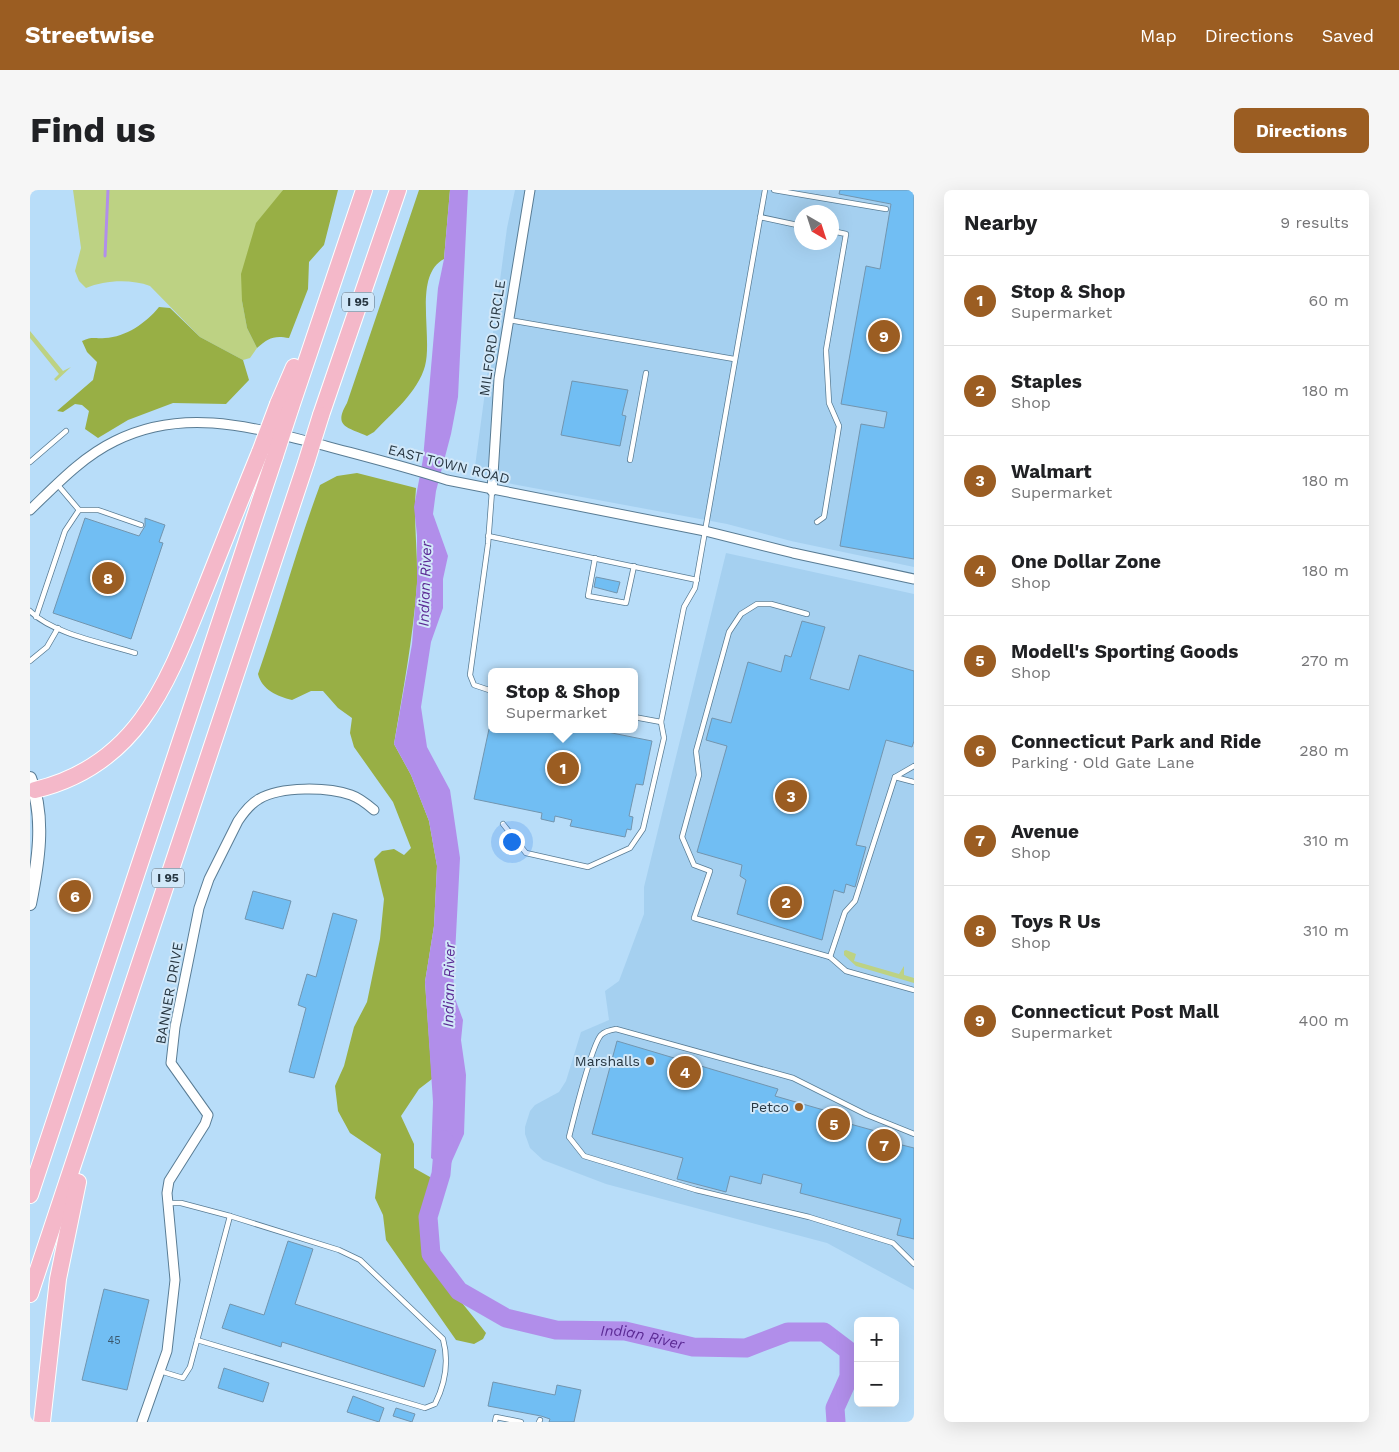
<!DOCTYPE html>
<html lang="en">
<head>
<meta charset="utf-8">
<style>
  body { margin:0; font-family:"Work Sans",sans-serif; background:#f6f6f6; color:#202124 }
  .controls { position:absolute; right:15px; bottom:15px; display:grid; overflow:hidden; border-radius:8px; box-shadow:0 5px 20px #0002 }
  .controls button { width:45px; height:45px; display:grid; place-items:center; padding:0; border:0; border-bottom:1px solid #e0e0e0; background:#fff; color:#202124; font:25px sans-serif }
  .compass { position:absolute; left:764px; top:15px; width:45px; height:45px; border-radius:50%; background:#fff; box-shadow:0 5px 20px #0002; rotate:141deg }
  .you { position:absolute; left:481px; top:651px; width:18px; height:18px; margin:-12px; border:4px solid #fff; border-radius:50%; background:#1a73e8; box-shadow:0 0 0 8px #1a73e833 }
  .badge { display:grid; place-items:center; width:32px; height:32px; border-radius:50%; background:#9b5d22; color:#fff; font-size:16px; font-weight:700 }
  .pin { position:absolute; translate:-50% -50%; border:2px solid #fff; box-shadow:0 1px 5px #0006 }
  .popup { position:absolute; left:458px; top:478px; width:150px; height:65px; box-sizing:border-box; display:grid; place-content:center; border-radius:8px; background:#fff; filter:drop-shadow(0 1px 4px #0005); font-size:16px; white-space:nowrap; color:#757577 }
  .popup b { font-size:19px; color:#202124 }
  .popup::after { content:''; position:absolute; left:50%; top:100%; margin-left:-10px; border:10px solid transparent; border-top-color:#fff }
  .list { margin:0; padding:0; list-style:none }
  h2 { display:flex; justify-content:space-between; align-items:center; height:65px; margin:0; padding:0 20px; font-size:21px }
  h2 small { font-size:16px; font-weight:400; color:#757577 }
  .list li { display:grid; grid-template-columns:32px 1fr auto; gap:15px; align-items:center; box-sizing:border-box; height:90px; padding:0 20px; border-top:1px solid #e0e0e0 }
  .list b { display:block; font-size:19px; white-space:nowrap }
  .list p { margin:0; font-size:16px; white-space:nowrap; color:#757577 }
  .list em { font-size:16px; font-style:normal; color:#757577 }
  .map { position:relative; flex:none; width:884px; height:1232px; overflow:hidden; border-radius:8px }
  header { display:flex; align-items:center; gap:30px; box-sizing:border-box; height:70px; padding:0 25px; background:#9b5d22; color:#fff }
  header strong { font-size:24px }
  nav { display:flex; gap:28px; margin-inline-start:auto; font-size:18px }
  .intro { display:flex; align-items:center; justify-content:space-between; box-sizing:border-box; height:120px; padding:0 30px }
  h1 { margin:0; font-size:35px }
  .button { padding:12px 22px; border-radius:8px; background:#9b5d22; color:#fff; font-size:18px; font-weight:700 }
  main { display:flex; gap:30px; padding:0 30px }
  aside { flex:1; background:#fff; border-radius:8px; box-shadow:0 5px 20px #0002 }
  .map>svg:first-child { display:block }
</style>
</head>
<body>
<header>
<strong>Streetwise</strong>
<nav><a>Map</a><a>Directions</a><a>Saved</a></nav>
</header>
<div class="intro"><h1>Find us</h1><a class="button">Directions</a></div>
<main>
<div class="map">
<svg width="884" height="1232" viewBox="0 0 884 1232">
  <rect width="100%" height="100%" fill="#b8ddf9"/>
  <g fill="#a5d0f0" fill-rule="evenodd">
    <path d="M485,0H884V377L761,351L697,334L482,294L444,284L477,38ZM772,22H802V52H772Z"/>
    <polygon points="696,363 884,404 884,1100 797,1053 576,994 513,970 500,958 495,944 495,937 500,921 505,915 529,902 536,891 551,842 579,830 575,801 589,791 614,724 614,697"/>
  </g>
  <g fill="#bdd283">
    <path d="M43,0H253L212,111L217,138L227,158L220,168L213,170L170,147L120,96C101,89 75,90 56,98L49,91L45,81L51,58Z"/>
    <polygon points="0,141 33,181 41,177 26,191 24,189 29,184 0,148"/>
    <polygon points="816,760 826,764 824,771 869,784 874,776 874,785 884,788 884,793 826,776 814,765 814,761"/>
  </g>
  <g fill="#98af45">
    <path d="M253,0H308L294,55L279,72L278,99L259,148C244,145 238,148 227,158L217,138L212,111L211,84L226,33Z"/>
    <path d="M389,0H420L414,69C383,85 403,146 395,176C388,202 362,223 344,242L337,246C317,237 303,237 317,213Z"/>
    <path d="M129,117L140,118L170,147L213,170L219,190L196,214L143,213L98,230L68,248L55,239L59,221L52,215L45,214L33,222L27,221L63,190L67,172L57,162L52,151C63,146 64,149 75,148C96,147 116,133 129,117Z"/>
    <path d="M327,283L386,298C383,330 388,362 387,394C383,448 373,501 364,554L381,585L399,631L407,676L404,736L395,792L402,889L389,899L371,926L384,954V978L400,987L411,997L407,1022L396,1057C410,1090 435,1115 456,1143L453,1149L444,1154L426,1150L356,1050L353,1025L345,1008L351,964L320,943L308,921L305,896L314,876L324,837L337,812L350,749L354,709L344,669L352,661L364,659L374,665L381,658L363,612L324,557L320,543L322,528L308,518L293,501H281L262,510C247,506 232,500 228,484C250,421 267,357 290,295L307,286Z"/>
  </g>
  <polygon fill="#b18eea" points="420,0 438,0 428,207 421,244 406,301 403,324 418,366 413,389 413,418 401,452 391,517 397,557 420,600 430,668 423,803 433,830 431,850 436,885 434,944 418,980 401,968 403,912 395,792 404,736 407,676 399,631 381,585 364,554 382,454 387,392 387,345 384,317 393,269 408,98 414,69"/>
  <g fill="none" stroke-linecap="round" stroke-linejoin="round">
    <polyline stroke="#b18eea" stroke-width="3" points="75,66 78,0"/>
    <path stroke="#b18eea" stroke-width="19" id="s1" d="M414,950L411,984L398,1027L401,1064L429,1101L476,1128L526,1140L595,1141L663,1157L716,1158L758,1142H794L819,1161V1187L805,1218L806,1232"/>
  </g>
  <g fill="#71bef3" stroke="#7295af">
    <polygon points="810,0 884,0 884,369 810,356 831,234 854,238 857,222 811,214 836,76 850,79 861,14 809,4"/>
    <polygon points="542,191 598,200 592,225 596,226 590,256 531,245"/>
    <polygon points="55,328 109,346 115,336 115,328 135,335 129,352 133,353 101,449 23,423"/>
    <polygon points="566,387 590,392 587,403 564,397"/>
    <polygon points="772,431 795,437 780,489 819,500 829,465 884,481 884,551 882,557 856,550 826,655 836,657 825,697 816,694 814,703 804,700 792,750 707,724 716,690 710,686 712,675 667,662 697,556 676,550 682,528 701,533 718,472 751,482 755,465 761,467"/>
    <polygon points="459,539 578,539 577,542 622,551 613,595 606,594 599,626 603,627 601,640 597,639 595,647 540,636 542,630 525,626 524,632 511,629 512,623 444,609"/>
    <polygon points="223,701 261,711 253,739 215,729"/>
    <polygon points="303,723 327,730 284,888 259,882 276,818 268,815 277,784 286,787"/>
    <polygon points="587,851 748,899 745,906 797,921 795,927 849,942 848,949 884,958 884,1049 867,1045 871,1029 770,1003 772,994 733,984 731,994 700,986 696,1002 647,989 653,968 562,944"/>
    <polygon points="258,1051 283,1059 265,1114 406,1160 394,1197 252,1152 251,1157 192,1138 200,1114 234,1125"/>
    <polygon points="74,1099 119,1110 97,1200 52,1190"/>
    <polygon points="194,1178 239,1193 233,1212 188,1198"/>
    <polygon points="463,1192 525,1205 527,1195 551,1200 544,1232 519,1232 520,1229 511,1226 458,1216"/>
    <polygon points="323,1206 354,1218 349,1232 317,1222"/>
    <polygon points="366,1218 385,1224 382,1232 363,1226"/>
  </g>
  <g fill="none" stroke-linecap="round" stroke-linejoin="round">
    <defs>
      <g id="lane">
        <polyline points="744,0 856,19"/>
        <polyline points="730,27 772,36"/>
        <polyline points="479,130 704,169"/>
        <polyline points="600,270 616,183"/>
        <polyline points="0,272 36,241"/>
        <polyline points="27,294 49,320 68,320 111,335"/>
        <polyline points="787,332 794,327 809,236 799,213 796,160 816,44 802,41"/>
        <polyline points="458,346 667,390"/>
        <polyline points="565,368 558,406 596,413 604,376"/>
        <path d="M0,421C23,444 74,453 105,463"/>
        <polyline points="777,424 741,414 727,414 711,424 699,442 666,561 669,585 652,647 664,675 680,681 664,728 800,767 815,722 825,711 865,587 884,576"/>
        <polyline points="6,427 35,341 49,320"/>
        <polyline points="0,471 17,457 28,438"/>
        <polyline points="462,501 444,495 440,485 458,354 462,301"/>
        <polyline points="604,527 631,532 654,417 665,398 735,0"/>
        <polyline points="865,587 884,592"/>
        <polyline points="473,634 496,663 558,677 600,658 613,639 634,548 631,532"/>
        <polyline points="800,767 816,781 884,800"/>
        <path d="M884,944L837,925L763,888L586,839C580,840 575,841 571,845C561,856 544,928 539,947L554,966L666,1000L779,1027L863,1053L884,1074"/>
        <path d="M138,1013H151L200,1026L309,1060L330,1070L413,1149C419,1171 415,1194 405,1214L395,1218L167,1150"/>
        <polyline points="130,1181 153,1188 160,1177 200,1026"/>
        <polyline points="465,1232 466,1227 491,1232"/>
        <polyline points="509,1232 510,1230"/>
      </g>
      <g id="street">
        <polyline points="462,301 469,189 500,0"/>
        <path d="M0,320C26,295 52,267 85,251C155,216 225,238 296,256C337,267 377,277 417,290L675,341L763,363L884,389"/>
        <path d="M112,1232L137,1161L145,1090L137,1003L139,991L175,934L178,925L141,873L145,837L169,718L179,689L208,631C214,622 220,614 229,609C251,596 298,597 321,605C330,608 337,614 344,620"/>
      </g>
      <path id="secondary" d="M0,588C16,627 8,674 0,714"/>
      <g id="highway">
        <polyline points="248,214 264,177"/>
        <polyline points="261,217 334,0"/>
        <polyline points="291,225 368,0"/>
        <path d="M5,600C110,575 139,489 175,399C193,354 211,308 230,262"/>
        <polyline points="0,1005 245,266"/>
        <polyline points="0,1104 276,273"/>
        <polyline points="12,1232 28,1089 48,992"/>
      </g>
    </defs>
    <use href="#lane" stroke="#597c94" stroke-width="6"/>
    <use href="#street" stroke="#597c94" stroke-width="11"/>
    <use href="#secondary" stroke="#597c94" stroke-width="14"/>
    <use href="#highway" stroke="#fff" stroke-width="18"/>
    <use href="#lane" stroke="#fff" stroke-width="4.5"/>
    <use href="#street" stroke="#fff" stroke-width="9"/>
    <use href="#secondary" stroke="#fff" stroke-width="12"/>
    <use href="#highway" stroke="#f4b8c9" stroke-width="16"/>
    <defs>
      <g id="highway-bridge">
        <polyline points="230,262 248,214"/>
        <polyline points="245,266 261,217"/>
        <polyline points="276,273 291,225"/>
      </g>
    </defs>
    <use href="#highway-bridge" stroke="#fff" stroke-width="18" stroke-linecap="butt"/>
    <use href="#highway-bridge" stroke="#f4b8c9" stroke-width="16"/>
  </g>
  <g fill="#9b5d22" stroke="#d2e8f9" stroke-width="2">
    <circle cx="620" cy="871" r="5"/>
    <circle cx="769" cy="917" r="5"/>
  </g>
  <g text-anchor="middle" stroke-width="4" stroke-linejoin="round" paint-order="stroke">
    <g font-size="11" fill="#3a586e">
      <text x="84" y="1154">45</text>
    </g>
    <g fill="#d2e8f9" stroke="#5a6b78" stroke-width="1">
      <rect x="312" y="102.5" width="32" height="19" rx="4"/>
      <rect x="122" y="678.5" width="32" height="19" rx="4"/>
    </g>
    <g font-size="12" font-weight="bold" fill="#273641">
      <text x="328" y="116">I 95</text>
      <text x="138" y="692">I 95</text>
    </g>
    <g font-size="14" fill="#273641" stroke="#d2e8f9">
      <text transform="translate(462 148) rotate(-82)" y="5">MILFORD CIRCLE</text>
      <text transform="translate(419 274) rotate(14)" y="5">EAST TOWN ROAD</text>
      <text transform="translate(139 803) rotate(-80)" y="5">BANNER DRIVE</text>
    </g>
    <g font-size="14" fill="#273641" stroke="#d2e8f9" text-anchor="end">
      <text x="610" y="876">Marshalls</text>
      <text x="759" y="922">Petco</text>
    </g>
    <g font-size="15" font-style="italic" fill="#5b2a94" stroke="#d2e8f9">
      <text transform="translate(395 394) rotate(-88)" y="5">Indian River</text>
      <text transform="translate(419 795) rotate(-89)" y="5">Indian River</text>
      <text dy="5" stroke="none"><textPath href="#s1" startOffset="355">Indian River</textPath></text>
    </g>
  </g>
</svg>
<div class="controls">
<button>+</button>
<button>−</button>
</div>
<svg class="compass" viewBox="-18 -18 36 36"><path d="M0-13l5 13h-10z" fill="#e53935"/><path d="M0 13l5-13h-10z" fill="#757577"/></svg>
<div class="you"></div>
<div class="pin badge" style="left:533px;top:578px">1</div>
<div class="popup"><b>Stop &amp; Shop</b>Supermarket</div>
<div class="pin badge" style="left:756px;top:712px">2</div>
<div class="pin badge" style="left:761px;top:606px">3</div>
<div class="pin badge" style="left:655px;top:882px">4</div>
<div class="pin badge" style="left:804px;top:934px">5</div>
<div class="pin badge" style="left:45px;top:706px">6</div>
<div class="pin badge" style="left:854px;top:955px">7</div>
<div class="pin badge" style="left:78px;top:388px">8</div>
<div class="pin badge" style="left:854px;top:146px">9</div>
</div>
<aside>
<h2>Nearby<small>9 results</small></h2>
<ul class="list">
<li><span class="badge">1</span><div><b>Stop &amp; Shop</b><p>Supermarket</p></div><em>60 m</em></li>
<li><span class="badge">2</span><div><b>Staples</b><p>Shop</p></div><em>180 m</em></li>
<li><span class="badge">3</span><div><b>Walmart</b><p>Supermarket</p></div><em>180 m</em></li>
<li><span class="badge">4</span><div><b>One Dollar Zone</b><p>Shop</p></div><em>180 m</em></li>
<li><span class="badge">5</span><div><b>Modell's Sporting Goods</b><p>Shop</p></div><em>270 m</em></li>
<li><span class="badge">6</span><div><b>Connecticut Park and Ride</b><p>Parking · Old Gate Lane</p></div><em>280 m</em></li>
<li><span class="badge">7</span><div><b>Avenue</b><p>Shop</p></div><em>310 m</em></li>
<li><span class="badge">8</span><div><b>Toys R Us</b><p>Shop</p></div><em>310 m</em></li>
<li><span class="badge">9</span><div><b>Connecticut Post Mall</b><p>Supermarket</p></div><em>400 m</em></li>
</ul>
</aside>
</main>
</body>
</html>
